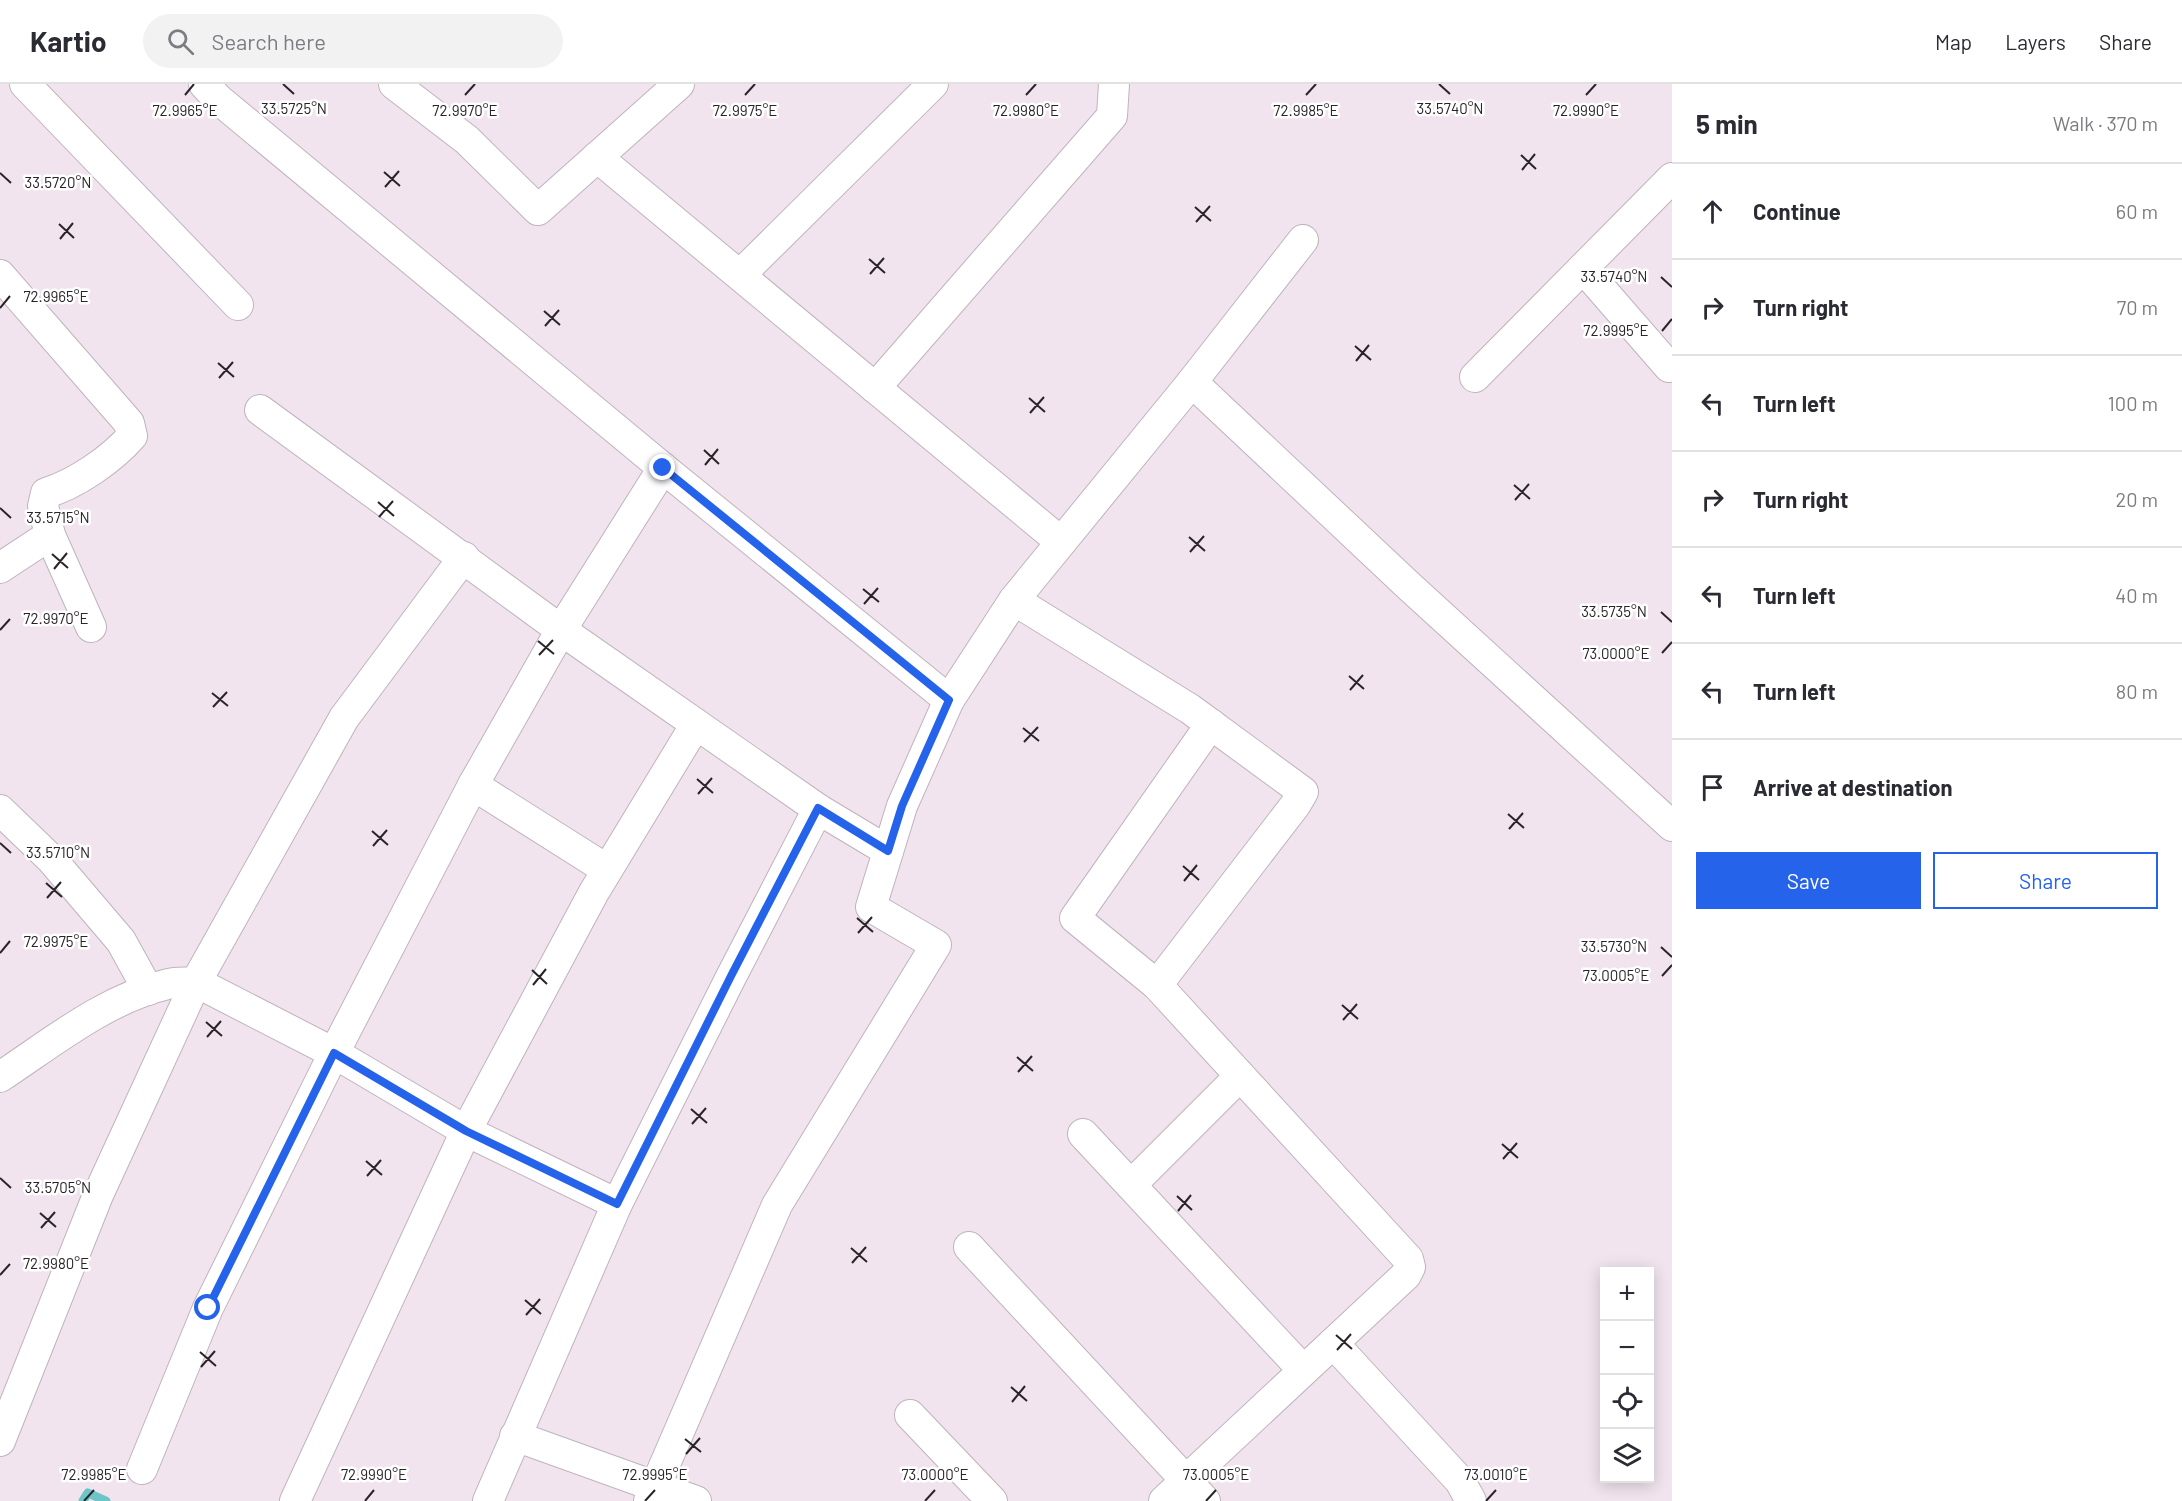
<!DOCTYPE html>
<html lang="en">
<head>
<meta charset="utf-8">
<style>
  body { margin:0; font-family:Barlow,sans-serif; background:#f2f2f3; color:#2b2b33 }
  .controls { position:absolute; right:18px; bottom:18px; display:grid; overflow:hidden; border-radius:0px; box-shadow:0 3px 15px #0003 }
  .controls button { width:54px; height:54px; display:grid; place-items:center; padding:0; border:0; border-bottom:2px solid #e1e1e2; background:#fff; color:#2b2b33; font:30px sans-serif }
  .stop { position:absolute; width:18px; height:18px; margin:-14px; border:4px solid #2563eb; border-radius:50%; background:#fff }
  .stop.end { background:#2563eb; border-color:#fff; box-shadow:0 2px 6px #0008 }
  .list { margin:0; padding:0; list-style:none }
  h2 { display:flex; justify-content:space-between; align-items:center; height:78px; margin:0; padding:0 24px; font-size:26px }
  h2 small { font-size:20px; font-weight:400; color:#7c7c81 }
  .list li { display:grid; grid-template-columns:39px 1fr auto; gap:18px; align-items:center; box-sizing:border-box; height:96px; padding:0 24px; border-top:2px solid #e1e1e2 }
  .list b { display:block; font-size:22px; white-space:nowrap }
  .list em { font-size:20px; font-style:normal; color:#7c7c81 }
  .actions { display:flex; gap:12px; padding:18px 24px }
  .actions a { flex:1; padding:14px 0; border:2px solid #2563eb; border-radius:0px; text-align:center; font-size:21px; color:#2563eb }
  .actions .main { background:#2563eb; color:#fff }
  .icon { flex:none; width:33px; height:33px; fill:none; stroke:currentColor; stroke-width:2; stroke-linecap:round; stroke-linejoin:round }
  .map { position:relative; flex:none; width:1672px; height:1417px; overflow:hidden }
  header { display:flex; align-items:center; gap:36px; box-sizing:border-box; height:84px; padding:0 30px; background:#fff; border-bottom:2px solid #e1e1e2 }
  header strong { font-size:28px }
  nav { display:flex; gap:33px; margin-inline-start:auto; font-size:21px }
  .search { width:420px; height:54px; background:#f2f2f3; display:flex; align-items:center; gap:15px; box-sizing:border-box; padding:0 21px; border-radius:33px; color:#7c7c81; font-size:22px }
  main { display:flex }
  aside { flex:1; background:#fff }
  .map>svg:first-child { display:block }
</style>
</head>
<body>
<header>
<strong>Kartio</strong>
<div class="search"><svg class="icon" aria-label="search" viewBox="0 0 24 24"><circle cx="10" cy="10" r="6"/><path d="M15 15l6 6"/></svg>Search here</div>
<nav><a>Map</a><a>Layers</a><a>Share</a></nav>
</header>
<main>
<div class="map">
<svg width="1672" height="1417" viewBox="0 0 1672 1417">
  <rect width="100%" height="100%" fill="#f1e4ef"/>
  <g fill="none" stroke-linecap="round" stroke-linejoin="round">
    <polyline stroke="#6dc5c8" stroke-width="9" points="83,1417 88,1409 106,1417"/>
    <defs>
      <g id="minor">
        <polyline points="25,0 238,221"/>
        <polyline points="204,0 218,15 663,384 949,616"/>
        <polyline points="394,0 467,56 538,126 679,0"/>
        <polyline points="597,73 1061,458"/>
        <polyline points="1583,184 1669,283"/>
        <path d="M0,191L129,339L132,352C112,375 76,400 46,409L43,422L50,451L91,543"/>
        <polyline points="740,191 933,0"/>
        <polyline points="1475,293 1672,94"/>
        <polyline points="1192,298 1410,503 1672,742"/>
        <polyline points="875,304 1112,32 1114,0"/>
        <polyline points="260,326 561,546 818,725 888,767"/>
        <polyline points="0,484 50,451"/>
        <polyline points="1014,516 1190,625 1303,708 1296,720 1157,901"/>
        <polyline points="473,701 606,785"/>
        <polyline points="0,726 52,776 121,857 148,906"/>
        <path d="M0,993C53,958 105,915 168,900C177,898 187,899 196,898L334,969L466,1047L617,1120"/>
        <polyline points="1083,1050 1303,1286"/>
        <polyline points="1131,1101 1240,992"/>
        <polyline points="969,1163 1205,1417"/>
        <polyline points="1333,1259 1460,1397 1471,1417"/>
        <polyline points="910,1331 992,1417"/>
        <polyline points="515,1352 696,1417"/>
        <polyline points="0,1357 98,1111 196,898 344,634 464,473"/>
        <polyline points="142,1385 208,1224 334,969 473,701 561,546 663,384"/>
        <polyline points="295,1417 466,1047 594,808 696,640"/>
        <polyline points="488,1417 617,1120 731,893 818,725"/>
        <polyline points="649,1417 777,1121 936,861 871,823 902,722 949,616 1014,516 1192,298 1303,156"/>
        <polyline points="1164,1417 1406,1191 1410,1183 1408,1175 1157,901 1075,834 1211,640"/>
      </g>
    </defs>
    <use href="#minor" stroke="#bfb3bd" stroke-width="32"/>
    <use href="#minor" stroke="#fff" stroke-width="30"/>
  </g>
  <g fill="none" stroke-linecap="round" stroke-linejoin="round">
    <polyline stroke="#2563eb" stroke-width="8" points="208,1224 334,969 466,1047 617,1120 731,892 818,724 888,767 902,722 949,616 663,384"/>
  </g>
  <path fill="none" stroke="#292428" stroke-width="2" d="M283,0L294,10M1439,0L1450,10M185,11L194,0M465,11L475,0M745,11L755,0M1026,11L1036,0M1306,11L1316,0M1586,11L1596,0M1521,71L1536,85M1522,86L1535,70M384,88L400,102M0,89L11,99M385,103L399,87M1195,123L1211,137M1196,138L1210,122M59,140L74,154M60,155L73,139M869,175L885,189M870,190L884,174M1661,193L1672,203M0,224L10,212M544,227L560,241M545,242L559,226M1662,247L1672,235M1355,262L1371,276M1356,277L1369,261M218,279L234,293M219,294L233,278M1029,314L1045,328M1030,329L1044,313M704,366L719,380M705,381L718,365M1514,401L1530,415M1515,416L1529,400M378,418L394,432M0,424L11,434M379,433L393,417M1189,453L1205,467M1190,468L1204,452M52,470L68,484M54,485L67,469M863,505L879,518M864,520L878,504M1661,528L1672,538M0,546L10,535M538,557L554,570M1662,569L1672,558M539,571L553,556M1349,592L1364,605M1350,606L1363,591M212,609L228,622M213,623L227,608M1023,644L1039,657M1024,658L1038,643M697,695L713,709M698,710L712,694M1508,730L1524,744M1509,745L1523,729M372,747L388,761M0,759L11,769M373,762L387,746M1183,782L1199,796M1184,797L1197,781M46,799L62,813M47,814L61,798M857,834L873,848M858,849L872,833M1661,863L1672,873M0,869L10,857M532,886L547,900M1662,892L1672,881M533,901L546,885M1342,921L1358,935M1343,936L1357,920M206,938L222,952M207,953L221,937M1017,973L1033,987M1018,988L1032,972M691,1025L707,1039M692,1040L706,1024M1502,1060L1518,1074M1503,1075L1517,1059M366,1077L382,1091M367,1092L381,1076M0,1094L11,1104M1177,1112L1192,1126M1178,1127L1191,1111M40,1129L56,1143M41,1144L55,1128M851,1164L867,1178M852,1179L866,1163M0,1191L10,1180M525,1216L541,1230M526,1231L540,1215M1336,1251L1352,1265M1337,1266L1351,1250M200,1268L216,1282M201,1283L215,1267M1011,1303L1027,1317M1012,1318L1025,1302M685,1355L701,1368M686,1370L700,1354M84,1417L94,1406M365,1417L374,1406M645,1417L655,1406M925,1417L935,1406M1206,1417L1216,1406M1486,1417L1496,1406"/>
  <g font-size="15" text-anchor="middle" fill="#292428" stroke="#fff" stroke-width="5" stroke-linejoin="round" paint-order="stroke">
    <text x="294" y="30">33.5725°N</text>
    <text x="1450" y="30">33.5740°N</text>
    <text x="185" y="32">72.9965°E</text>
    <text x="465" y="32">72.9970°E</text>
    <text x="745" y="32">72.9975°E</text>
    <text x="1026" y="32">72.9980°E</text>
    <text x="1306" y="32">72.9985°E</text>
    <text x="1586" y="32">72.9990°E</text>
    <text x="58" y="104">33.5720°N</text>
    <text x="1614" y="198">33.5740°N</text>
    <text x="56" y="218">72.9965°E</text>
    <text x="1616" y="252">72.9995°E</text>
    <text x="58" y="439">33.5715°N</text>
    <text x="1614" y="533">33.5735°N</text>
    <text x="56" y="540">72.9970°E</text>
    <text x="1616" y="575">73.0000°E</text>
    <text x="58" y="774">33.5710°N</text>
    <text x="56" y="863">72.9975°E</text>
    <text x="1614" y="868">33.5730°N</text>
    <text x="1616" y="897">73.0005°E</text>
    <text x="58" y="1109">33.5705°N</text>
    <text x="56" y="1185">72.9980°E</text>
    <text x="94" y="1396">72.9985°E</text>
    <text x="374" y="1396">72.9990°E</text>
    <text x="655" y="1396">72.9995°E</text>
    <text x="935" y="1396">73.0000°E</text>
    <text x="1216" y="1396">73.0005°E</text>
    <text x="1496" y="1396">73.0010°E</text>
  </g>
</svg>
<div class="controls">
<button>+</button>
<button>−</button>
<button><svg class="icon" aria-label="locate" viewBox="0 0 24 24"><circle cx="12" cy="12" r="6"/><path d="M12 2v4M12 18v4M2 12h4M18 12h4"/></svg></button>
<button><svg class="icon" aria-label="layers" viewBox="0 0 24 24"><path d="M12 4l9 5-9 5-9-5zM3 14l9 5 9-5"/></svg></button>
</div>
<div class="stop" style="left:208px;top:1224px"></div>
<div class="stop end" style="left:663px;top:384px"></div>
</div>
<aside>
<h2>5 min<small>Walk · 370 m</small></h2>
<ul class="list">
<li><svg class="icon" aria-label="ahead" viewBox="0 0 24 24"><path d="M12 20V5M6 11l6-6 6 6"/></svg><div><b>Continue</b></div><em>60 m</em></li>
<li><svg class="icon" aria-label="right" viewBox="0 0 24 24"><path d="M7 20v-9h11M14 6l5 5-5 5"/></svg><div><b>Turn right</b></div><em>70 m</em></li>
<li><svg class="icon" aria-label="left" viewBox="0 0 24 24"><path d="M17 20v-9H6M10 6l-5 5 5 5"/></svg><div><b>Turn left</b></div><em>100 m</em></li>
<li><svg class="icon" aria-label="right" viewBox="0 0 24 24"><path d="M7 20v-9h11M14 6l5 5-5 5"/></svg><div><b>Turn right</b></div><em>20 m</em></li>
<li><svg class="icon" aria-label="left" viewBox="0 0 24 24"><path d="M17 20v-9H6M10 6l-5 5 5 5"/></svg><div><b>Turn left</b></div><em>40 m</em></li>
<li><svg class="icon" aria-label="left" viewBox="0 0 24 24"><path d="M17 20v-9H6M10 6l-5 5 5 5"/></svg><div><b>Turn left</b></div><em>80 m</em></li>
<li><svg class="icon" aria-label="arrive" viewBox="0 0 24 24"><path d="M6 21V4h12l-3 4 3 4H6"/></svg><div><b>Arrive at destination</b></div></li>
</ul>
<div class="actions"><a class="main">Save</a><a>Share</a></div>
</aside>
</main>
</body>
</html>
